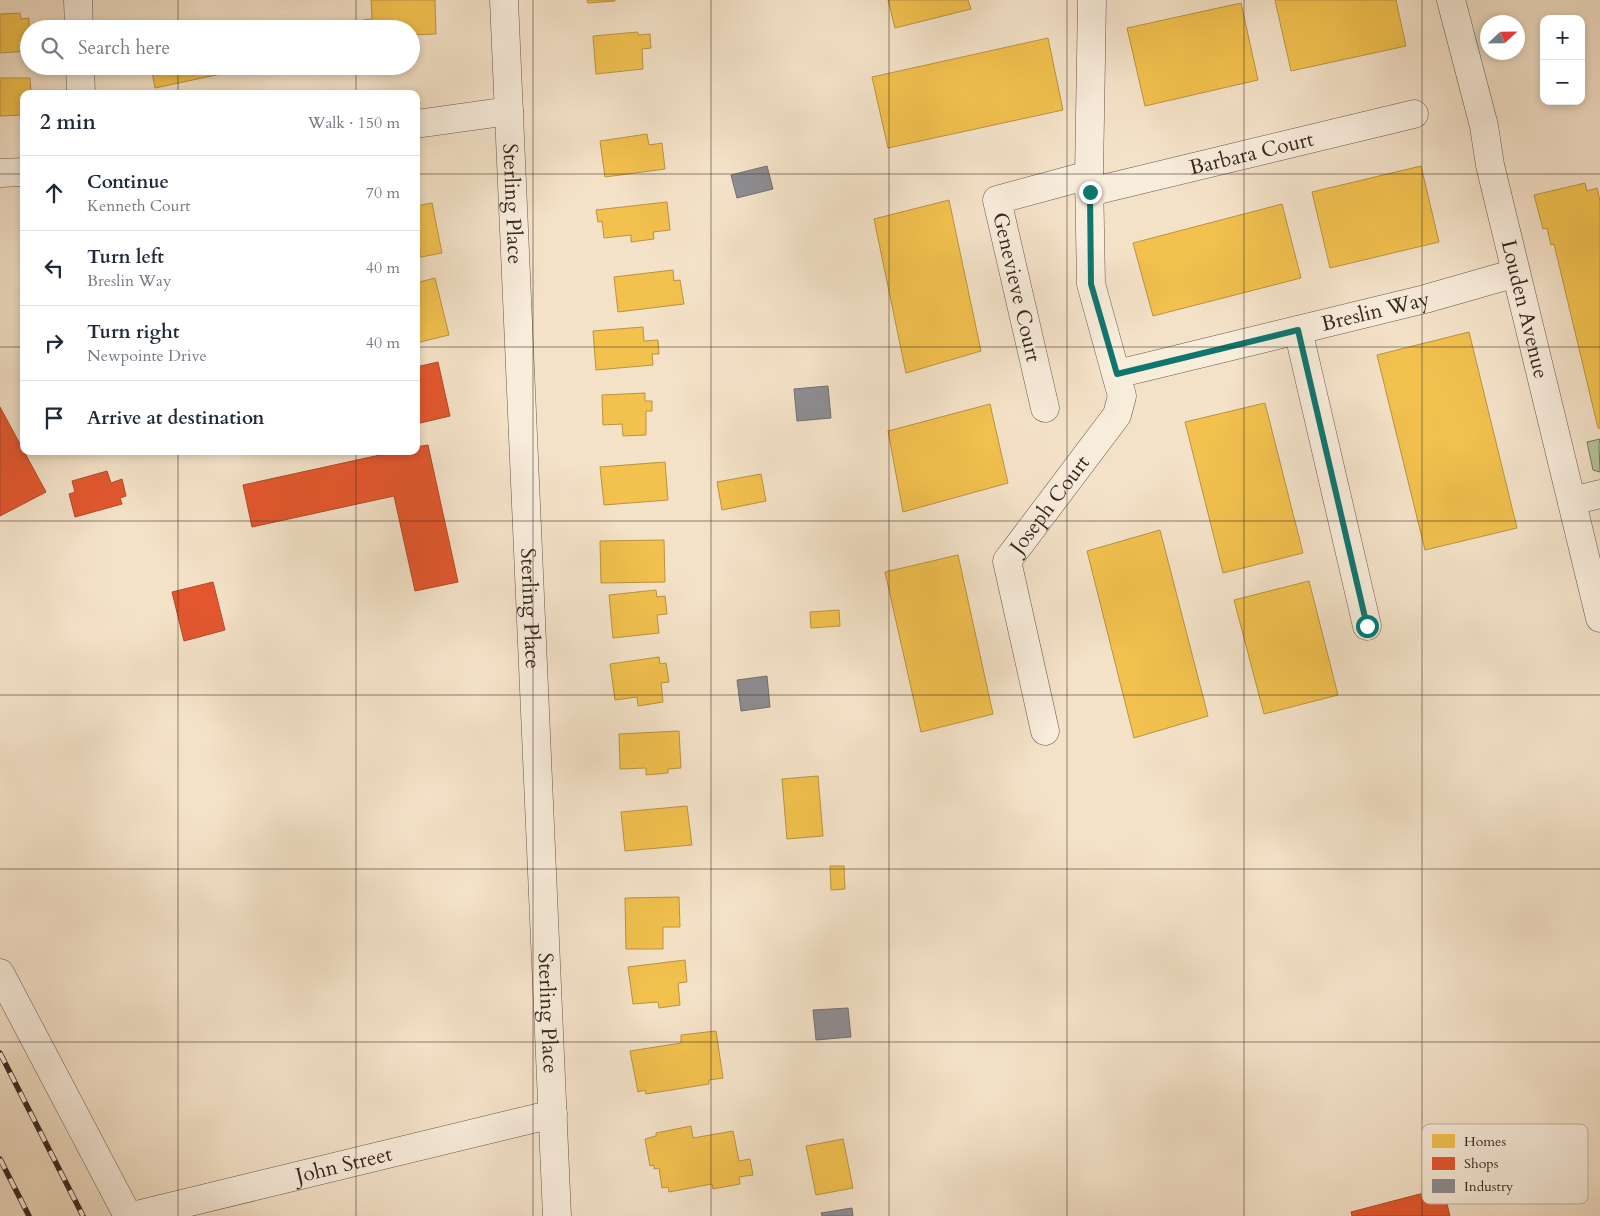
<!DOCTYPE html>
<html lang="en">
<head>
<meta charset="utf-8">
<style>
  body { margin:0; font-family:Cardo,serif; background:#f6f6f7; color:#1f2937 }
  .controls { position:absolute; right:15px; top:15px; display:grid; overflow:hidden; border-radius:10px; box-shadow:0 2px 8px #0003 }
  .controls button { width:45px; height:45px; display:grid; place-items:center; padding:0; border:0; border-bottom:1px solid #e0e1e3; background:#fff; color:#1f2937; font:25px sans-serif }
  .compass { position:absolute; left:1480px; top:15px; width:45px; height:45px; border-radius:50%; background:#fff; box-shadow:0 2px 8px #0003; rotate:68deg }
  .stop { position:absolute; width:15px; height:15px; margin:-11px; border:4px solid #0f766e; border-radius:50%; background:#fff }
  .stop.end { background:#0f766e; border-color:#fff; box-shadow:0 1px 5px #0008 }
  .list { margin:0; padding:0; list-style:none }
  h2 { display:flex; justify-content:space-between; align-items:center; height:65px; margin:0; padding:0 20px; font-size:21px }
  h2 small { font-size:16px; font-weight:400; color:#747a83 }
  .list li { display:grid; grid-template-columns:32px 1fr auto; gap:15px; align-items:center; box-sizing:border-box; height:75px; padding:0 20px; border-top:1px solid #e0e1e3 }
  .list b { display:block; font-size:19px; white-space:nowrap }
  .list p { margin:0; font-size:16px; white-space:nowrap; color:#747a83 }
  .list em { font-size:16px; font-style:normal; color:#747a83 }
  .icon { flex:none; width:28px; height:28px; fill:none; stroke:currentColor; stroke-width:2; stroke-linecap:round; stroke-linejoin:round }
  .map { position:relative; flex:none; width:1600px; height:1216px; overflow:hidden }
  .search { position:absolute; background:#fff; box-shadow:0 2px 8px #0003; left:20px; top:20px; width:400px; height:55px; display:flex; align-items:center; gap:12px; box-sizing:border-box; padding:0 18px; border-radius:28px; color:#747a83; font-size:19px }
  .panel { position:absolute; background:#fff; box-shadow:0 2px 8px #0003; left:20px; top:90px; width:400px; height:365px; border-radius:10px }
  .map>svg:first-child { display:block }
</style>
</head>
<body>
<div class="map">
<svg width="1600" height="1216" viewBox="0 0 1600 1216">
  <rect width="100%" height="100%" fill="#f4e2c8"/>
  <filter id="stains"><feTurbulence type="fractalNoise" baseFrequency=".004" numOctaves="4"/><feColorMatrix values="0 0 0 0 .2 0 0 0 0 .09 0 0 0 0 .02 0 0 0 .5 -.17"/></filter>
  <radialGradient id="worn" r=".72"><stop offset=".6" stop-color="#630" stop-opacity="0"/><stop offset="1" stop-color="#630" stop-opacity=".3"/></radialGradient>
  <polygon fill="#b5c49a" stroke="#76765e" points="1600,439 1599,444 1600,472 1593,470 1587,442"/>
  <g fill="#f2c14e" stroke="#ba9340">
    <polygon points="371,0 435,0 436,34 411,35 411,29 364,29 363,20 372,19"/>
    <polygon points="587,0 615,0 615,1 588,3"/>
    <polygon points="888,0 968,0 971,9 895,28"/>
    <polygon points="1275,0 1396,0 1406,46 1291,71"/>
    <polygon points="1241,3 1258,80 1145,106 1127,28"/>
    <polygon points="20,13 21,19 29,18 29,51 0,53 0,14"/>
    <polygon points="638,32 638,35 650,34 651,48 642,49 643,69 596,74 593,36"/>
    <polygon points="1048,38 1063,110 888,148 872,77"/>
    <polygon points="151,66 229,66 230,72 155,88"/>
    <polygon points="0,78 30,78 31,94 24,94 24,115 0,116"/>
    <polygon points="647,134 649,145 662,143 665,169 605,177 600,141"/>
    <polygon points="1421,166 1439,242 1330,268 1312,192"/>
    <polygon points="1585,183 1587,191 1597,188 1600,201 1600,428 1598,428 1554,244 1551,245 1547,228 1543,229 1534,195"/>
    <polygon points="949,200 981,351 906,373 874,219"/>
    <polygon points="667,202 670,230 653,232 654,239 631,242 631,235 604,238 602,221 598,222 596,210"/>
    <polygon points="432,203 442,253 416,258 416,206"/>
    <polygon points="1282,204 1301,278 1153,316 1133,243"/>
    <polygon points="673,270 674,281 680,280 684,304 618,312 614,277"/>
    <polygon points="435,278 449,335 416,343 416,283"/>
    <polygon points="643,327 644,341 658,340 659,354 652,354 653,365 596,370 593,331"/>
    <polygon points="1469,332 1517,528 1425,550 1377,355"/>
    <polygon points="645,393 645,401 652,401 652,411 646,411 646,435 623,436 622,424 603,425 602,395"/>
    <polygon points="1265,403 1303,553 1223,573 1185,422"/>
    <polygon points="990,404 1008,483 903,512 888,431"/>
    <polygon points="665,462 668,500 604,505 600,467"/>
    <polygon points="761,474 766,501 722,510 717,482"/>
    <polygon points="1160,530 1208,716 1134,738 1087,551"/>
    <polygon points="664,540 665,582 601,583 600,541"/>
    <polygon points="958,555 993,714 921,732 885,572"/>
    <polygon points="1309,581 1338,695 1264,714 1234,600"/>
    <polygon points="656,590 657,597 665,596 667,614 657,615 659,633 613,638 609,595"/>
    <polygon points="839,610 840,626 811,628 810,612"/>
    <polygon points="659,657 660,664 666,663 669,682 661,683 663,702 638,706 637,697 615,700 610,664"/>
    <polygon points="679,731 681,768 668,769 668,773 646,775 646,768 620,769 619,734"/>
    <polygon points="818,776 823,836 787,839 782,779"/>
    <polygon points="687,806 692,845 625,851 621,812"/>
    <polygon points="830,866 844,866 845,889 831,890"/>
    <polygon points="679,897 680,927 663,927 663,949 626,949 625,898"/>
    <polygon points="685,960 687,982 678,983 680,1005 659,1008 658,1002 633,1004 628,967"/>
    <polygon points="716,1031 723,1078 709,1080 709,1084 646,1094 645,1090 638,1092 630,1051 681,1043 681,1035"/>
    <polygon points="691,1126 693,1138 733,1131 739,1161 750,1159 753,1175 739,1177 740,1184 713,1189 712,1184 669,1192 668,1187 662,1188 659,1168 654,1169 654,1165 650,1166 645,1139 656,1136 656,1133"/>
    <polygon points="843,1139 853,1188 816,1195 806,1146"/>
  </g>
  <g fill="#e4572e" stroke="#b0492a">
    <polygon points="438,362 450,416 416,424 416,367"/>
    <polygon points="0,407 46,492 0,516"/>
    <polygon points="428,445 458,582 415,591 394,496 252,527 243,485 398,451 416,451 416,447"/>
    <polygon points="107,471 111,483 122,479 126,496 120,498 122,504 75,517 69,494 75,492 72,481"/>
    <polygon points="213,582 225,630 184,641 172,592"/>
    <polygon points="1443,1188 1450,1216 1352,1216 1351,1212"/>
  </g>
  <g fill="#8d8d92" stroke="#736f70">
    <polygon points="767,166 773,189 737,198 731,175"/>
    <polygon points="828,386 831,418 797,421 794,389"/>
    <polygon points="767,676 770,707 741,711 737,680"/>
    <polygon points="848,1008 851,1037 816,1040 813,1010"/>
    <polygon points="852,1208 853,1216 822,1216 821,1213"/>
  </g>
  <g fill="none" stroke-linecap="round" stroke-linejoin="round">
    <defs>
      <g id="minor">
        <polyline points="78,0 79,29"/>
        <path id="s1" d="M504,0L557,1216"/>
        <path id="s2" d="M1451,0L1484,126L1490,165L1600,618"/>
        <polyline points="80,66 81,94"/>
        <polyline points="416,124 509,111"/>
        <polyline points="0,173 24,172"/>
        <path id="s3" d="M1090,192L1414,114"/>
        <polyline points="1298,330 1367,626"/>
        <path id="s4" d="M1117,374L1425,299L1516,273"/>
        <polyline points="1045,408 997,200 1089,175"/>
        <polyline points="1572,501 1600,494"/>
        <path id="s5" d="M1045,731L1007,561L1117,415L1122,396L1091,284L1089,175L1092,0"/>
        <polyline points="0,973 128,1216"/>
        <path id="s6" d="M132,1216L553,1114"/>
      </g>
    </defs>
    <use href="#minor" stroke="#66564b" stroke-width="29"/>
    <use href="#minor" stroke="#f8ecdb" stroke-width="28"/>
    <defs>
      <g id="rail">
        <polyline points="0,1053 83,1216"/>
        <polyline points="0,1159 29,1216"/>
      </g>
    </defs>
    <use href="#rail" stroke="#372821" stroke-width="5.5"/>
    <use href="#rail" stroke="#f8ecdb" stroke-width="4" stroke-dasharray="11" stroke-linecap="butt"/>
  </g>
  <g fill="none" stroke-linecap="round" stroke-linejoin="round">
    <polyline stroke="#0f766e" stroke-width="6" points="1090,192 1091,284 1117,374 1298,330 1367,626"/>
  </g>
  <path fill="none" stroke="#372821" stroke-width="1" stroke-opacity="0.55" d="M178,0V29M356,0V29M533,0V1216M711,0V1216M889,0V1216M1067,0V1216M1244,0V1216M1422,0V1216M178,66V94M356,66V94M0,174H24M416,174H1600M0,347H24M416,347H1600M178,451V1216M356,451V1216M0,521H1600M0,695H1600M0,869H1600M0,1042H1600"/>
  <g text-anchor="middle" stroke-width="5" stroke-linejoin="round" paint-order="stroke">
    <g font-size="21" fill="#372821" stroke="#f8ecdb">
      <text dy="7" stroke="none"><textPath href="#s3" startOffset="166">Barbara Court</textPath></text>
      <text dy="7" stroke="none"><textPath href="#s1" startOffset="204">Sterling Place</textPath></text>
      <text transform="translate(1017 287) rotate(77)" y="7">Genevieve Court</text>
      <text dy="7" stroke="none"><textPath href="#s2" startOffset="318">Louden Avenue</textPath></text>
      <text dy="7" stroke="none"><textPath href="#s4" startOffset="266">Breslin Way</textPath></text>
      <text dy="7" stroke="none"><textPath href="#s5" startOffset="245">Joseph Court</textPath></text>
      <text dy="7" stroke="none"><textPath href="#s1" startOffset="609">Sterling Place</textPath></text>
      <text dy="7" stroke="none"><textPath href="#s1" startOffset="1014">Sterling Place</textPath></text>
      <text dy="7" stroke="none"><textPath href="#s6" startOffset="218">John Street</textPath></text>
    </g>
  </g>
  <rect x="1422" y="1124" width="166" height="80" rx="8" fill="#f8ecdb" stroke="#beb1a3" stroke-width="1"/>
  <rect x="1432" y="1134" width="23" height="14" fill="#f2c14e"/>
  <rect x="1432" y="1157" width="23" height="13" fill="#e4572e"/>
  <rect x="1432" y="1179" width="23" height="14" fill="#8d8d92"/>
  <g font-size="14" fill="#372821">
    <text x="1464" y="1146">Homes</text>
    <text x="1464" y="1168">Shops</text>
    <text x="1464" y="1191">Industry</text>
  </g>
  <rect width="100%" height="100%" filter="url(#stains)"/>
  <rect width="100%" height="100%" fill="url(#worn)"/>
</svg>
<div class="controls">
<button>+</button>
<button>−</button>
</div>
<svg class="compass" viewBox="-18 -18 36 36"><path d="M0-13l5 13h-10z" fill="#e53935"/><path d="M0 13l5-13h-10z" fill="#747a83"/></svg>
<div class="stop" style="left:1367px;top:626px"></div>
<div class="stop end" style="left:1090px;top:192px"></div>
<div class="search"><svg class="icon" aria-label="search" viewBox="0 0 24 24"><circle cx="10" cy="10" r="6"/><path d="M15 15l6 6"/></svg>Search here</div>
<section class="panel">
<h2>2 min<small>Walk · 150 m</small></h2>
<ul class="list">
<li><svg class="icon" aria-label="ahead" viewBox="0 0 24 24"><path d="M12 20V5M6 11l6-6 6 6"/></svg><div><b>Continue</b><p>Kenneth Court</p></div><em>70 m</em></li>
<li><svg class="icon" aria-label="left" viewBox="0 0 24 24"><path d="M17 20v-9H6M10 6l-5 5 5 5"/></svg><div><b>Turn left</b><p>Breslin Way</p></div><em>40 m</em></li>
<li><svg class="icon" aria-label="right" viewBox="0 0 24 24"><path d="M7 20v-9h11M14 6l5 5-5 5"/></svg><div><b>Turn right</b><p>Newpointe Drive</p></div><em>40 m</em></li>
<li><svg class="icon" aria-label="arrive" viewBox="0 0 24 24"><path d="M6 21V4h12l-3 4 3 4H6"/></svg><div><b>Arrive at destination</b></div></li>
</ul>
</section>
</div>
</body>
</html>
